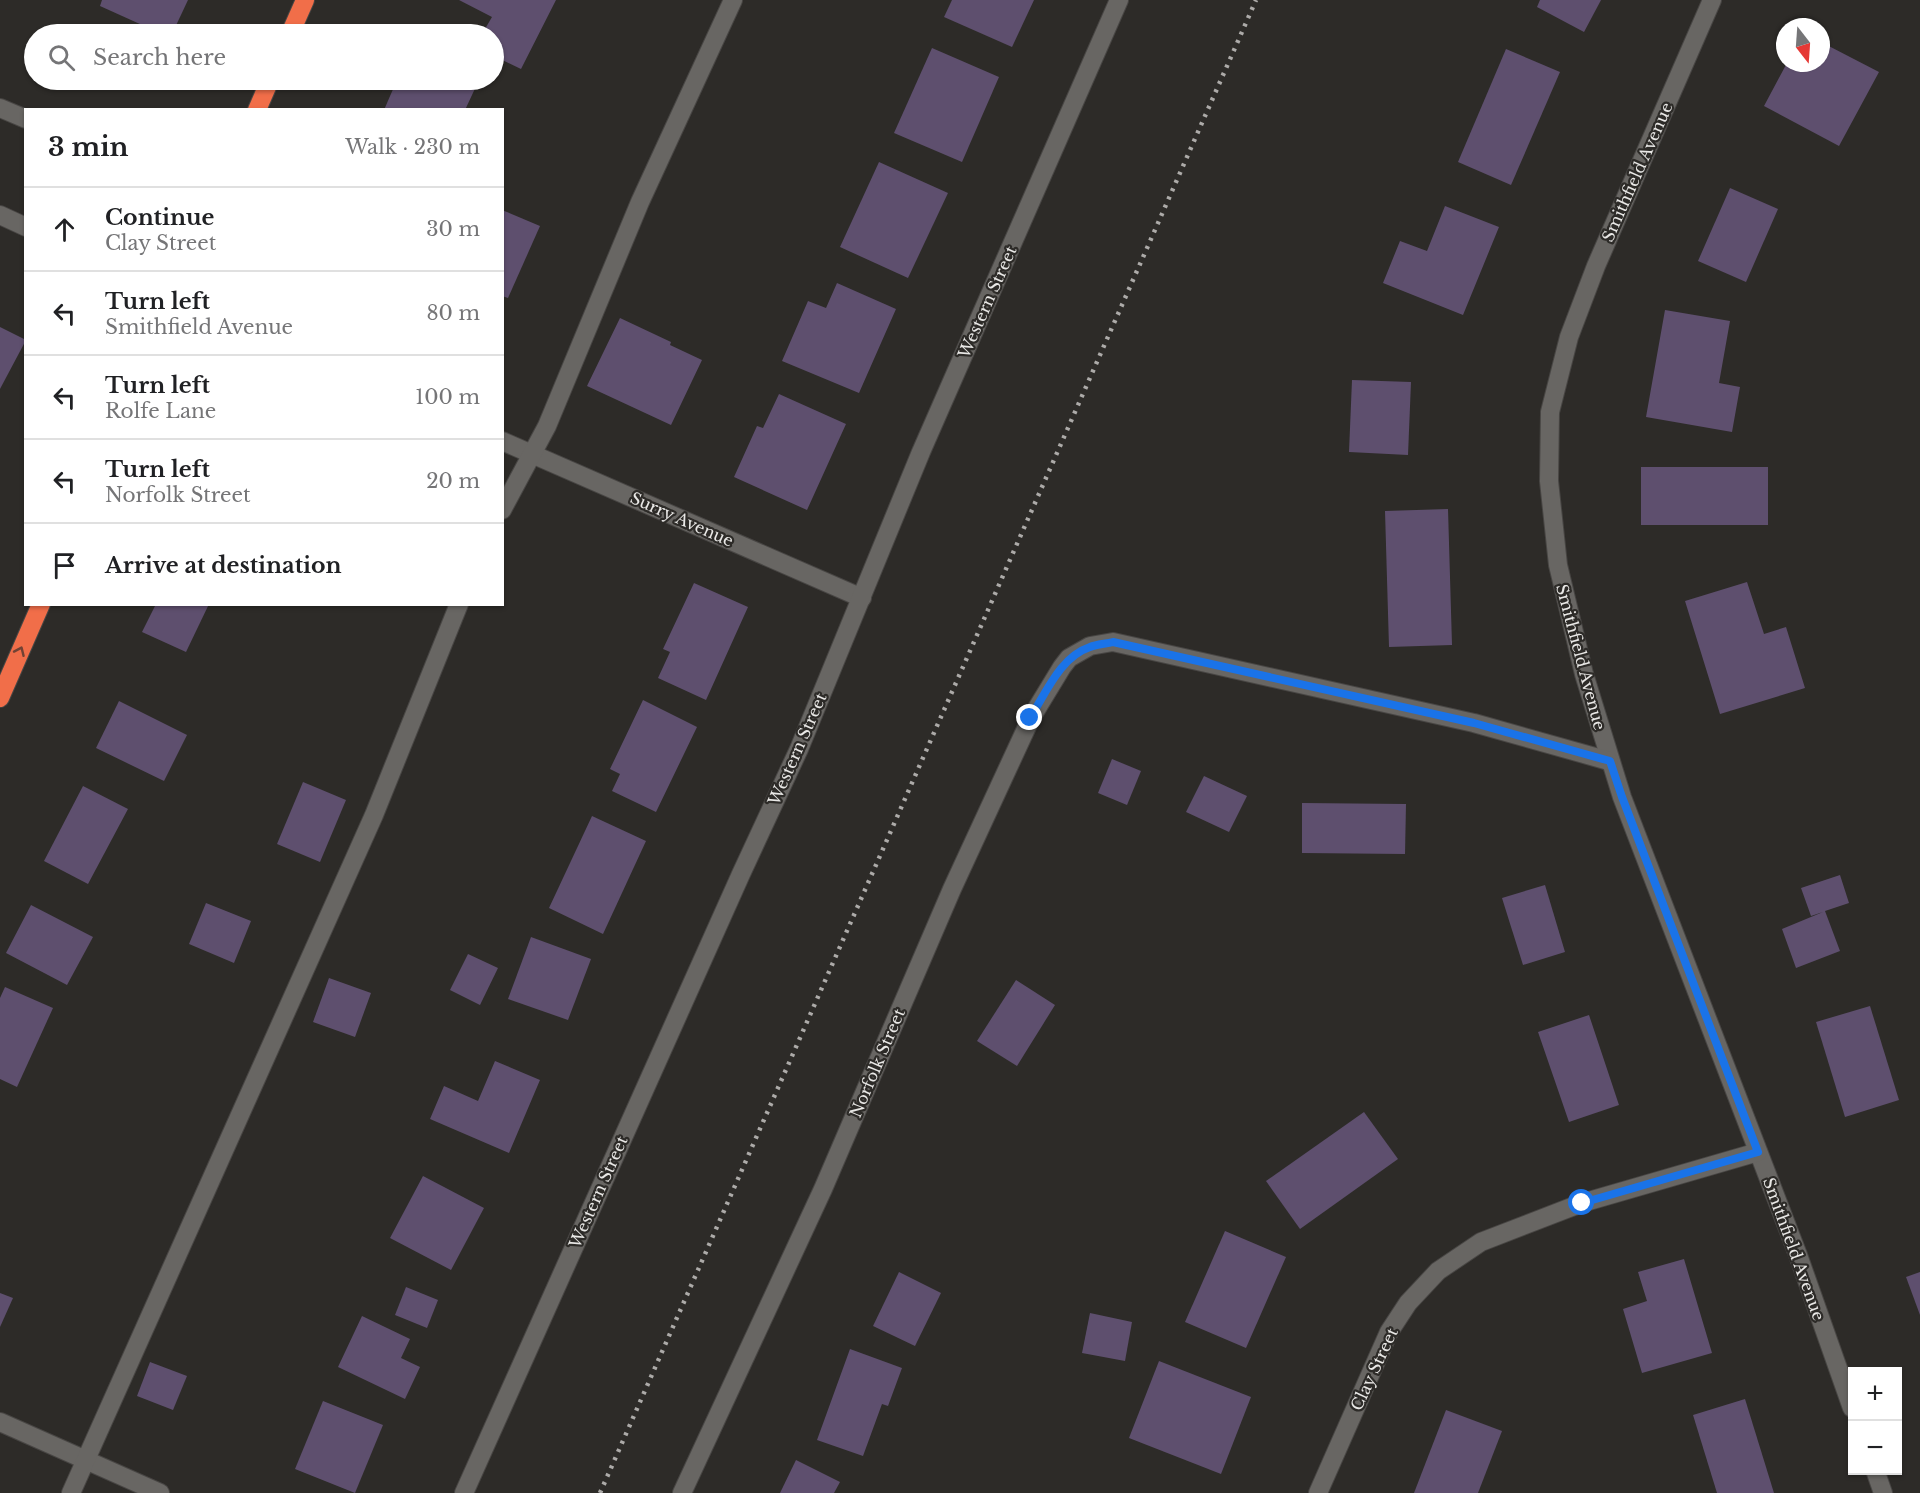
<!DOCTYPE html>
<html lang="en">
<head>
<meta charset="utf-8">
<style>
  body { margin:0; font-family:"Libre Baskerville",serif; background:#f6f6f6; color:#202124 }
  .controls { position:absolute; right:18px; bottom:18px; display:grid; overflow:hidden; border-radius:0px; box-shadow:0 2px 4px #0004 }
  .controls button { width:54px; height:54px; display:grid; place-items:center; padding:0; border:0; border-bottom:2px solid #e0e0e0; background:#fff; color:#202124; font:30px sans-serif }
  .compass { position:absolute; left:1776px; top:18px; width:54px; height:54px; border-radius:50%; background:#fff; box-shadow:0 2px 4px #0004; rotate:163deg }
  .stop { position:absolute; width:18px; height:18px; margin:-14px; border:4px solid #1a73e8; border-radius:50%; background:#fff }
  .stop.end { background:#1a73e8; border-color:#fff; box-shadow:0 2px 6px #0008 }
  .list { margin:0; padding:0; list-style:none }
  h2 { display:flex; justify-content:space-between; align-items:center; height:78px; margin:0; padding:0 24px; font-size:26px }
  h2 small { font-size:20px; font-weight:400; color:#757577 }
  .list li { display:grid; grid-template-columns:39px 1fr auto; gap:18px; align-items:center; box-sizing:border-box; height:84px; padding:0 24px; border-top:2px solid #e0e0e0 }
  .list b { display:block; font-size:22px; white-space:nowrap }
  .list p { margin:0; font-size:20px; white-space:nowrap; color:#757577 }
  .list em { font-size:20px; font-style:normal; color:#757577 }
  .icon { flex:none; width:33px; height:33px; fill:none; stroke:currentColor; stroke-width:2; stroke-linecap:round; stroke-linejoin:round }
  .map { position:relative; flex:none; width:1920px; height:1493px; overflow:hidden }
  .search { position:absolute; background:#fff; box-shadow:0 2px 4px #0004; left:24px; top:24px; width:480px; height:66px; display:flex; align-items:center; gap:15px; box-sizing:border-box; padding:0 21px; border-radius:33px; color:#757577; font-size:22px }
  .panel { position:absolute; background:#fff; box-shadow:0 2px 4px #0004; left:24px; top:108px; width:480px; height:498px; border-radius:0px }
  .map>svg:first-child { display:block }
</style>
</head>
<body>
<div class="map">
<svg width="1920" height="1493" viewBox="0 0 1920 1493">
  <rect width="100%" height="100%" fill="#2d2b28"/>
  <g fill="#5e4f6e">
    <polygon points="102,0 188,0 172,34 162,34 100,6"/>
    <polygon points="459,0 556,0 521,69 494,56 494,34 482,34 492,17"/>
    <polygon points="952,0 1034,0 1012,47 944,17"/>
    <polygon points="1540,0 1601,0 1584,32 1537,7"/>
    <polygon points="1821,42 1879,72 1839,146 1764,106 1787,63 1821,63"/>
    <polygon points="932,48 999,77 962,162 894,133"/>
    <polygon points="1506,49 1560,72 1511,185 1458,162"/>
    <polygon points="397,80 479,80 465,110 384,110"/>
    <polygon points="879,162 948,193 908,278 840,247"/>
    <polygon points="1730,188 1778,209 1746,282 1698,261"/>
    <polygon points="1445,206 1499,227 1463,315 1383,283 1400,241 1427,251"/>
    <polygon points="502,210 540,226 508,298 502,296"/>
    <polygon points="837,283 896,309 859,393 782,361 808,301 826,308"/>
    <polygon points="1665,310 1730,321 1719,383 1740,387 1732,432 1646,417"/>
    <polygon points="620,318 671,342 670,345 702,360 671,425 587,386"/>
    <polygon points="0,327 26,340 0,389"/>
    <polygon points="1352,380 1411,382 1408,455 1349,452"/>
    <polygon points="779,394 846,424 807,510 734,477 757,426 763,428"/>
    <rect x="1641" y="467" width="127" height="58"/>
    <polygon points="1448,509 1452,645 1389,647 1385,511"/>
    <polygon points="1747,582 1764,634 1786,627 1805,688 1720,714 1685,601"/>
    <polygon points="694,583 748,607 706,700 658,678 670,652 663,649"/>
    <polygon points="156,604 209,604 186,652 142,632"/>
    <polygon points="643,700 697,727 656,812 612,791 620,774 610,769"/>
    <polygon points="119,701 187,735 164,781 96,748"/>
    <polygon points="1112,759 1141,771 1127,805 1098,793"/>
    <polygon points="1204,776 1247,796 1229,832 1186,812"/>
    <polygon points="303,782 346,800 320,862 277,844"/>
    <polygon points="83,786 128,809 88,884 44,861"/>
    <polygon points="1302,803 1406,804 1405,854 1302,853"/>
    <polygon points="592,816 646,841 603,934 549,908"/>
    <polygon points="1840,875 1849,903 1825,911 1840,951 1796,968 1782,929 1823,912 1811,916 1801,888"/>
    <polygon points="1545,885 1565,952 1523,965 1502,898"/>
    <polygon points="206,903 251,921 234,963 189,944"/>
    <polygon points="31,905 93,937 67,985 6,953"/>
    <polygon points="531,937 591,959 568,1020 508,999"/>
    <polygon points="468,954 498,968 480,1005 450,990"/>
    <polygon points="329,978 371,993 355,1037 313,1022"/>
    <polygon points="1016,980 1055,1005 1017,1066 977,1041"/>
    <polygon points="5,987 53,1008 17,1087 0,1079 0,998"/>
    <polygon points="1870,1006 1899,1100 1845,1117 1816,1022"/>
    <polygon points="1589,1015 1619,1105 1569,1122 1538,1032"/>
    <polygon points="495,1061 540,1080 509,1153 430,1119 444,1086 478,1101"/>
    <polygon points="1364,1112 1398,1159 1300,1229 1266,1181"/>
    <polygon points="423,1176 484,1208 451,1270 390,1238"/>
    <polygon points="1225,1231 1286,1257 1246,1348 1185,1322"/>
    <polygon points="1684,1259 1712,1353 1642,1373 1623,1309 1647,1301 1638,1272"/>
    <polygon points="899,1272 941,1293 915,1346 873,1326"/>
    <polygon points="1920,1272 1920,1315 1906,1277"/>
    <polygon points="406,1287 438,1300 427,1328 395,1315"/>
    <polygon points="0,1293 13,1298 0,1327"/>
    <polygon points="1090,1313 1132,1322 1125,1361 1082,1353"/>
    <polygon points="362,1316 410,1339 401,1358 420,1367 405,1399 338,1367"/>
    <polygon points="850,1349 902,1368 888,1406 882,1404 863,1456 817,1440"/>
    <polygon points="1159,1361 1251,1397 1221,1474 1129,1438"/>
    <polygon points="150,1362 187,1376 173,1410 137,1396"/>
    <polygon points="1745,1399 1774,1493 1717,1493 1693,1415"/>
    <polygon points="323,1401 383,1425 355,1493 295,1469"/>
    <polygon points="1446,1410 1502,1431 1478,1493 1414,1493"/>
    <polygon points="796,1460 840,1482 834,1493 780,1493"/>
  </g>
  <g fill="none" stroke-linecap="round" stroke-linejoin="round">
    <defs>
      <g id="minor">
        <polyline points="1712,0 1596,266 1569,337 1550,412 1549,481 1558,565 1584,674 1622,797 1798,1255 1852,1408"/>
        <polyline points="0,108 26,119"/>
        <polyline points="0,215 26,227"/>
        <polyline points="502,441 862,598"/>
        <polyline points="502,510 547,426 640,202 733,0"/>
        <polyline points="0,1422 160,1493"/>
        <polyline points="1875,1470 1883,1493"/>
        <polyline points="71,1493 374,815 459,604"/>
        <polyline points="464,1493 741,874 799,749 921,452 1119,0"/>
        <polyline points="682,1493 823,1189 952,889 1031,718 1062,667 1069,658 1090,646 1113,642 1474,723 1609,761"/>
        <polyline points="1318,1493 1389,1332 1408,1303 1438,1271 1481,1242 1582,1203 1758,1152"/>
      </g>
      <g id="highway">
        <polyline points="290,34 305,0"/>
        <polyline points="257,110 270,80"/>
        <polyline points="0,698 41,604"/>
      </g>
    </defs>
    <use href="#minor" stroke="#484644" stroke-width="20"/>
    <use href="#highway" stroke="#484644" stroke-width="20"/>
    <use href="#minor" stroke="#686663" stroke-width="18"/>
    <use href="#highway" stroke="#f16e49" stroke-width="18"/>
    <polyline stroke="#adaba9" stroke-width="4.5" stroke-dasharray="3 6" stroke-linecap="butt" points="600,1493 1256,0"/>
  </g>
  <defs><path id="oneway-chevron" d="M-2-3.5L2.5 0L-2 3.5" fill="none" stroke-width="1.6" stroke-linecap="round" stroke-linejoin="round" transform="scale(1.5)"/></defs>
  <use stroke="#724234" href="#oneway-chevron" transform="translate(20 651) rotate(-66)"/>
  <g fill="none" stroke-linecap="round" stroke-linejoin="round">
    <path stroke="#1a73e8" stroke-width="8" d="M1030,718C1046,693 1060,657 1090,647C1097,644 1106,644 1113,642L1474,723L1610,761L1622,797L1758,1152L1582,1203"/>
  </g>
  <g text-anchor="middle" stroke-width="4.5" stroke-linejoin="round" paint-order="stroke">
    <g font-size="16" fill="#e9e8e6" stroke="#2d2b28">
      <text transform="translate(1637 172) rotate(-66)" y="6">Smithfield Avenue</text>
      <text transform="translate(987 302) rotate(-66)" y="6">Western Street</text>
      <text transform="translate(682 519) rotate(24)" y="6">Surry Avenue</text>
      <text transform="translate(1581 657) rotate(75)" y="6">Smithfield Avenue</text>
      <text transform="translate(797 749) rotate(-66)" y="6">Western Street</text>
      <text transform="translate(877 1063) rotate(-67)" y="6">Norfolk Street</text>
      <text transform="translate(598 1192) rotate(-66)" y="6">Western Street</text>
      <text transform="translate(1794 1249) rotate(70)" y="6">Smithfield Avenue</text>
      <text transform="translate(1374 1369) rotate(-65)" y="6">Clay Street</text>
    </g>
  </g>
</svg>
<div class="controls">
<button>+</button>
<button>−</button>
</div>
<svg class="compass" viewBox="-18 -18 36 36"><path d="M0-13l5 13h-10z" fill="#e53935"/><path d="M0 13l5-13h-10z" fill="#757577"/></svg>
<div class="stop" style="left:1582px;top:1203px"></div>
<div class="stop end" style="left:1030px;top:718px"></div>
<div class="search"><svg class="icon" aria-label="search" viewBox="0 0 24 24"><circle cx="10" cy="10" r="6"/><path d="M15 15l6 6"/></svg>Search here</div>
<section class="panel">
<h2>3 min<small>Walk · 230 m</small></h2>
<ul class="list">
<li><svg class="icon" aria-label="ahead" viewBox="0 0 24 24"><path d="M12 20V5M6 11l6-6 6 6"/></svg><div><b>Continue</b><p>Clay Street</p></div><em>30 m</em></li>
<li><svg class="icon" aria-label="left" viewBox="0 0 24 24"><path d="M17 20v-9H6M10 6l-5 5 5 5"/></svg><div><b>Turn left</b><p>Smithfield Avenue</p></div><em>80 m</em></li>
<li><svg class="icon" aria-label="left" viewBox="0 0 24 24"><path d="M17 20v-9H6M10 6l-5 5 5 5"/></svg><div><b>Turn left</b><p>Rolfe Lane</p></div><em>100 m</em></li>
<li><svg class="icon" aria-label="left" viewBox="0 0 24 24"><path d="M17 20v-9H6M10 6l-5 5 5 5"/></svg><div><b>Turn left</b><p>Norfolk Street</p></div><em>20 m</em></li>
<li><svg class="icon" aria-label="arrive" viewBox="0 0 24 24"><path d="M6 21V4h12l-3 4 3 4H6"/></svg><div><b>Arrive at destination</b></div></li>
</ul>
</section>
</div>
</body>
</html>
